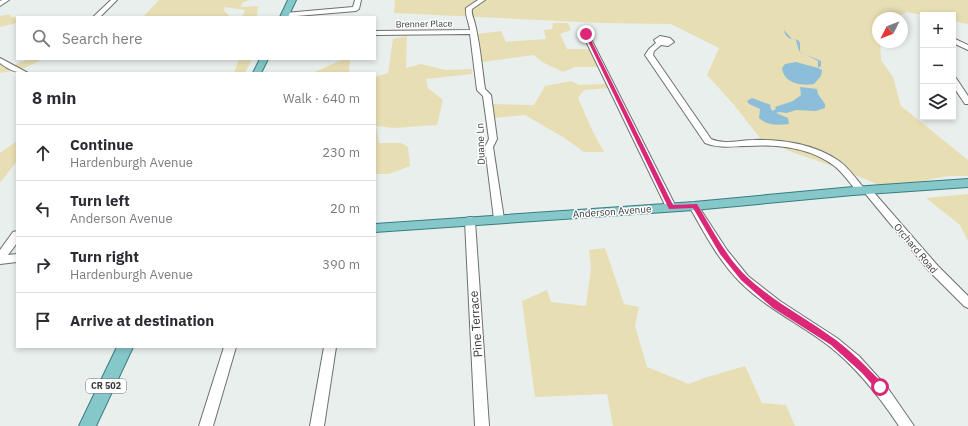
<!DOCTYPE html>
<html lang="en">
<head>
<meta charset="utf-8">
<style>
  body { margin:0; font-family:"IBM Plex Sans",sans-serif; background:#f2f2f3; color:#2b2b33 }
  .controls { position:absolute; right:12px; top:12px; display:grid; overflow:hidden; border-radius:0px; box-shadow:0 2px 6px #0003 }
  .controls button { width:36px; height:36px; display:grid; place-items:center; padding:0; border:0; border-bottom:1px solid #e1e1e2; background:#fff; color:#2b2b33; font:20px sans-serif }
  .compass { position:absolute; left:872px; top:12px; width:36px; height:36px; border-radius:50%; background:#fff; box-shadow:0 2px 6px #0003; rotate:228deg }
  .stop { position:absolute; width:12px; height:12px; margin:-9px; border:3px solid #db2777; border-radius:50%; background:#fff }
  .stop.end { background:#db2777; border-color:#fff; box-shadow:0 1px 4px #0008 }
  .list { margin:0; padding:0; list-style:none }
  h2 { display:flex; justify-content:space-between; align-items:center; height:52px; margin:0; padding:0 16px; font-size:17px }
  h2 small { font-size:13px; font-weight:400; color:#7c7c81 }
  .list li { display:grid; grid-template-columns:26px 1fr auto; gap:12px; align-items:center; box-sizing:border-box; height:56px; padding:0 16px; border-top:1px solid #e1e1e2 }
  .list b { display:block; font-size:15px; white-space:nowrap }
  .list p { margin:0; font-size:13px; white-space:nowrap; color:#7c7c81 }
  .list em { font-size:13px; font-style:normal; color:#7c7c81 }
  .icon { flex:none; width:22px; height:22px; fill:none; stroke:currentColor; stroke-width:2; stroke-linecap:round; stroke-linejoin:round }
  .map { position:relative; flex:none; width:968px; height:426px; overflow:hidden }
  .search { position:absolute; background:#fff; box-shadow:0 2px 6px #0003; left:16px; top:16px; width:360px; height:44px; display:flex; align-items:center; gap:10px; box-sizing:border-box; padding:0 14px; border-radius:0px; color:#7c7c81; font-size:15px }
  .panel { position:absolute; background:#fff; box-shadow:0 2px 6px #0003; left:16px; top:72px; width:360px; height:276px; border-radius:0px }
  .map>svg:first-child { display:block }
</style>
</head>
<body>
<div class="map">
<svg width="968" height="426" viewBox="0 0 968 426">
  <rect width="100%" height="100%" fill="#e9efec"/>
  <g fill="#e8deb4">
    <polygon points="159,0 249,0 242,3 241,7 258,6 257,16 242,17 245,10 225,7 224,10 230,17 143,17"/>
    <polygon points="395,0 968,0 968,24 953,21 953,15 923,15 906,12 896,18 878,18 878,42 880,42 881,60 893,77 901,106 968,160 968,176 948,176 887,188 830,165 794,153 759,137 735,106 707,75 719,48 671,24 601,23 394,13"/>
    <polygon points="10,14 11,17 60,16 59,17 17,17 17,23 0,27 0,16"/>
    <polygon points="553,23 568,23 571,30 560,34 567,49 589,49 599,67 575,67 563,72 542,62 534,55 482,62 477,34 501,31 506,42 546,39 544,30 552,29"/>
    <polygon points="407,36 406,68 421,64 446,70 472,69 472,74 426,79 428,88 443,100 437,125 394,128 376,126 379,143 401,143 408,147 410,166 389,174 375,174 375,77 388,73 393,39"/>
    <polygon points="29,59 44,59 22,69 0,73 0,63 5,62 14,65"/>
    <polygon points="239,59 252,59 245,73 234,73"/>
    <polygon points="344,59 350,59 349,73 312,73"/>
    <polygon points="571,81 579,85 608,84 609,88 584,90 578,98 593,132 604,152 584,152 563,137 525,115 493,118 490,104 534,105 545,86"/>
    <polygon points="17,141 17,161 0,183 0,153"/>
    <polygon points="968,194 968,241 960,225 926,198"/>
    <polygon points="605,248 624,304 639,307 635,326 647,367 689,384 704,378 745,366 762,403 786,405 795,426 613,426 607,394 535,397 522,301 547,290 551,302 586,306 591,268 589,250"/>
  </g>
  <g fill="#8cbed9">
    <path d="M784,30L792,39L798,40L800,43V52L821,61V66L818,68L822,70L821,76L814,84C802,86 784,84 782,68L785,64L796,62L818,68V61L799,51L796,40C790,39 785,37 784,30Z"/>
    <path d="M800,87L817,89L818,94L825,104V108L816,111L796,110L787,113L779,112L776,113L788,118L789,124C778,125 767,126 759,118L760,109L749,104L747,101L752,98L771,105L770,106L772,111L776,109L775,107L793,101L801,95Z"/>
  </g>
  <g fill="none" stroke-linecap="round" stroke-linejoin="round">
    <defs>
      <g id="minor">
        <polygon points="2,0 9,0 0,6 0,1"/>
        <polygon points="111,0 117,0 100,17 93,17"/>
        <polygon points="355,0 361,0 359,9 356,11 285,17 282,15 285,13 353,7"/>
        <path d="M478,0H485L472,9C471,15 474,18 475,24C480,44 482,68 485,89L491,95L497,139L493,147L504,219L503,222H495L494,219L485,147L489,139L483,96L477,90L470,34L375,35V31L470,30C469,22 465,16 466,8Z"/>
        <polygon points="583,32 588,33 676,207 674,209 668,209 666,207 582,33"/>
        <path d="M660,36L670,38L674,42L668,46L661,45L654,51L653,55L711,139C724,145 740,140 754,140C782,139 815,144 839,161C849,168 856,179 864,188H870L938,266L968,296V308L964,306L930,272L864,192H858C849,183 843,172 833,165C809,147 776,144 747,146C733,146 719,149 705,143L645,55L649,49L656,43L654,40Z"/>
        <polygon points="953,38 968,45 968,50 953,43"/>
        <path d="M0,58L28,73C16,73 9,70 0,63Z"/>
        <polygon points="953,78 956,78 968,96 968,104 965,104 953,86"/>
        <path d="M694,203L697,204L727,250L748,276L780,301L837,338L859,356L887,387L914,426H899C879,396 857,368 829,346C800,324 766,308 740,282C718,260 704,232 689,206Z"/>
        <polygon points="470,217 474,218 475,221 489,426 475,426 465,221 466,218"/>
        <polygon points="17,231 17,243 8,255 17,254 17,262 0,264 0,250 13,232"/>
        <polygon points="224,347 236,347 213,426 199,426"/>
        <polygon points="324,347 336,347 324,426 310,426"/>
      </g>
      <g id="major">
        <polygon points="288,0 296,0 288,17 280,17"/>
        <polygon points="260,59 268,59 261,73 253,73"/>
        <polygon points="968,179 968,187 853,195 694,210 375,232 375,224 694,202 853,187"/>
        <polygon points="117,347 133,347 96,426 79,426"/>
      </g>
    </defs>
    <use href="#minor" stroke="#6b716e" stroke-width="2"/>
    <use href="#major" stroke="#367e80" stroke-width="2"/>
    <use href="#minor" fill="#fff" fill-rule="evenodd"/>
    <use href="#major" fill="#86c7ca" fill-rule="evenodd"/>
  </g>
  <path fill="#db2777" d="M584,33L588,34L673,205L697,204C712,229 726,257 747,277C775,303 806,318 836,340C853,353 869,369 883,384L884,387L883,390H877L862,373L831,345L773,308L741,280L720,254L693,208L669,209Z"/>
  <g text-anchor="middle" stroke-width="3" stroke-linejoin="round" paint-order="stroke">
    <g font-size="9" fill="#373a38" stroke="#fff">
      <text transform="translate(424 24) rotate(-1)" y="3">Brenner Place</text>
    </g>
    <rect fill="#fff" stroke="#737574" stroke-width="1" x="86" y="379" width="40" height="14" rx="3"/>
    <g font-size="9" font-weight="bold" fill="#373a38">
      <text x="106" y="389">CR 502</text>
    </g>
    <g font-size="10" fill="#373a38" stroke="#fff">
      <text transform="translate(480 144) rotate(-92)" y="4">Duane Ln</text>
      <text transform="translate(612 211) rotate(-4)" y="4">Anderson Avenue</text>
      <text transform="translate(916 248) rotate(50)" y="4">Orchard Road</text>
    </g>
    <g font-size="12" fill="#373a38" stroke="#fff">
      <text transform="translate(476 324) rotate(-94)" y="4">Pine Terrace</text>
    </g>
  </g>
</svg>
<div class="controls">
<button>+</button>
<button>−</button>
<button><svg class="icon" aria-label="layers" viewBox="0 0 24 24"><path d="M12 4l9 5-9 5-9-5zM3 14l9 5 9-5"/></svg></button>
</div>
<svg class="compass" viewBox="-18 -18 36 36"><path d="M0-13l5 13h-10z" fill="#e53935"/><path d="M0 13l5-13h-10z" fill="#7c7c81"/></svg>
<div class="stop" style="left:880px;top:387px"></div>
<div class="stop end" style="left:586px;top:34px"></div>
<div class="search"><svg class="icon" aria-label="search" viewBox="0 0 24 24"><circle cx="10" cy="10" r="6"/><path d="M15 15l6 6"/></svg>Search here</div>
<section class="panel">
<h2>8 min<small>Walk · 640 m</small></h2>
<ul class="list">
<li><svg class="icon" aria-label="ahead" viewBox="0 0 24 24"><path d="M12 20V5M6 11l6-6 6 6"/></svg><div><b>Continue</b><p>Hardenburgh Avenue</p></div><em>230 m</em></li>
<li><svg class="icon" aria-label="left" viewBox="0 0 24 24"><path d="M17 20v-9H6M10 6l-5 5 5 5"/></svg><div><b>Turn left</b><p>Anderson Avenue</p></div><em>20 m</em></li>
<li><svg class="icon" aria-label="right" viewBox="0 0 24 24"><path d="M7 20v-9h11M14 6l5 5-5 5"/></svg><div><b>Turn right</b><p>Hardenburgh Avenue</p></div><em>390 m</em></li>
<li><svg class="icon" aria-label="arrive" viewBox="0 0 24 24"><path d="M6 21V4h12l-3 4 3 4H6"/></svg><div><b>Arrive at destination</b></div></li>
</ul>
</section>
</div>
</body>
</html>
